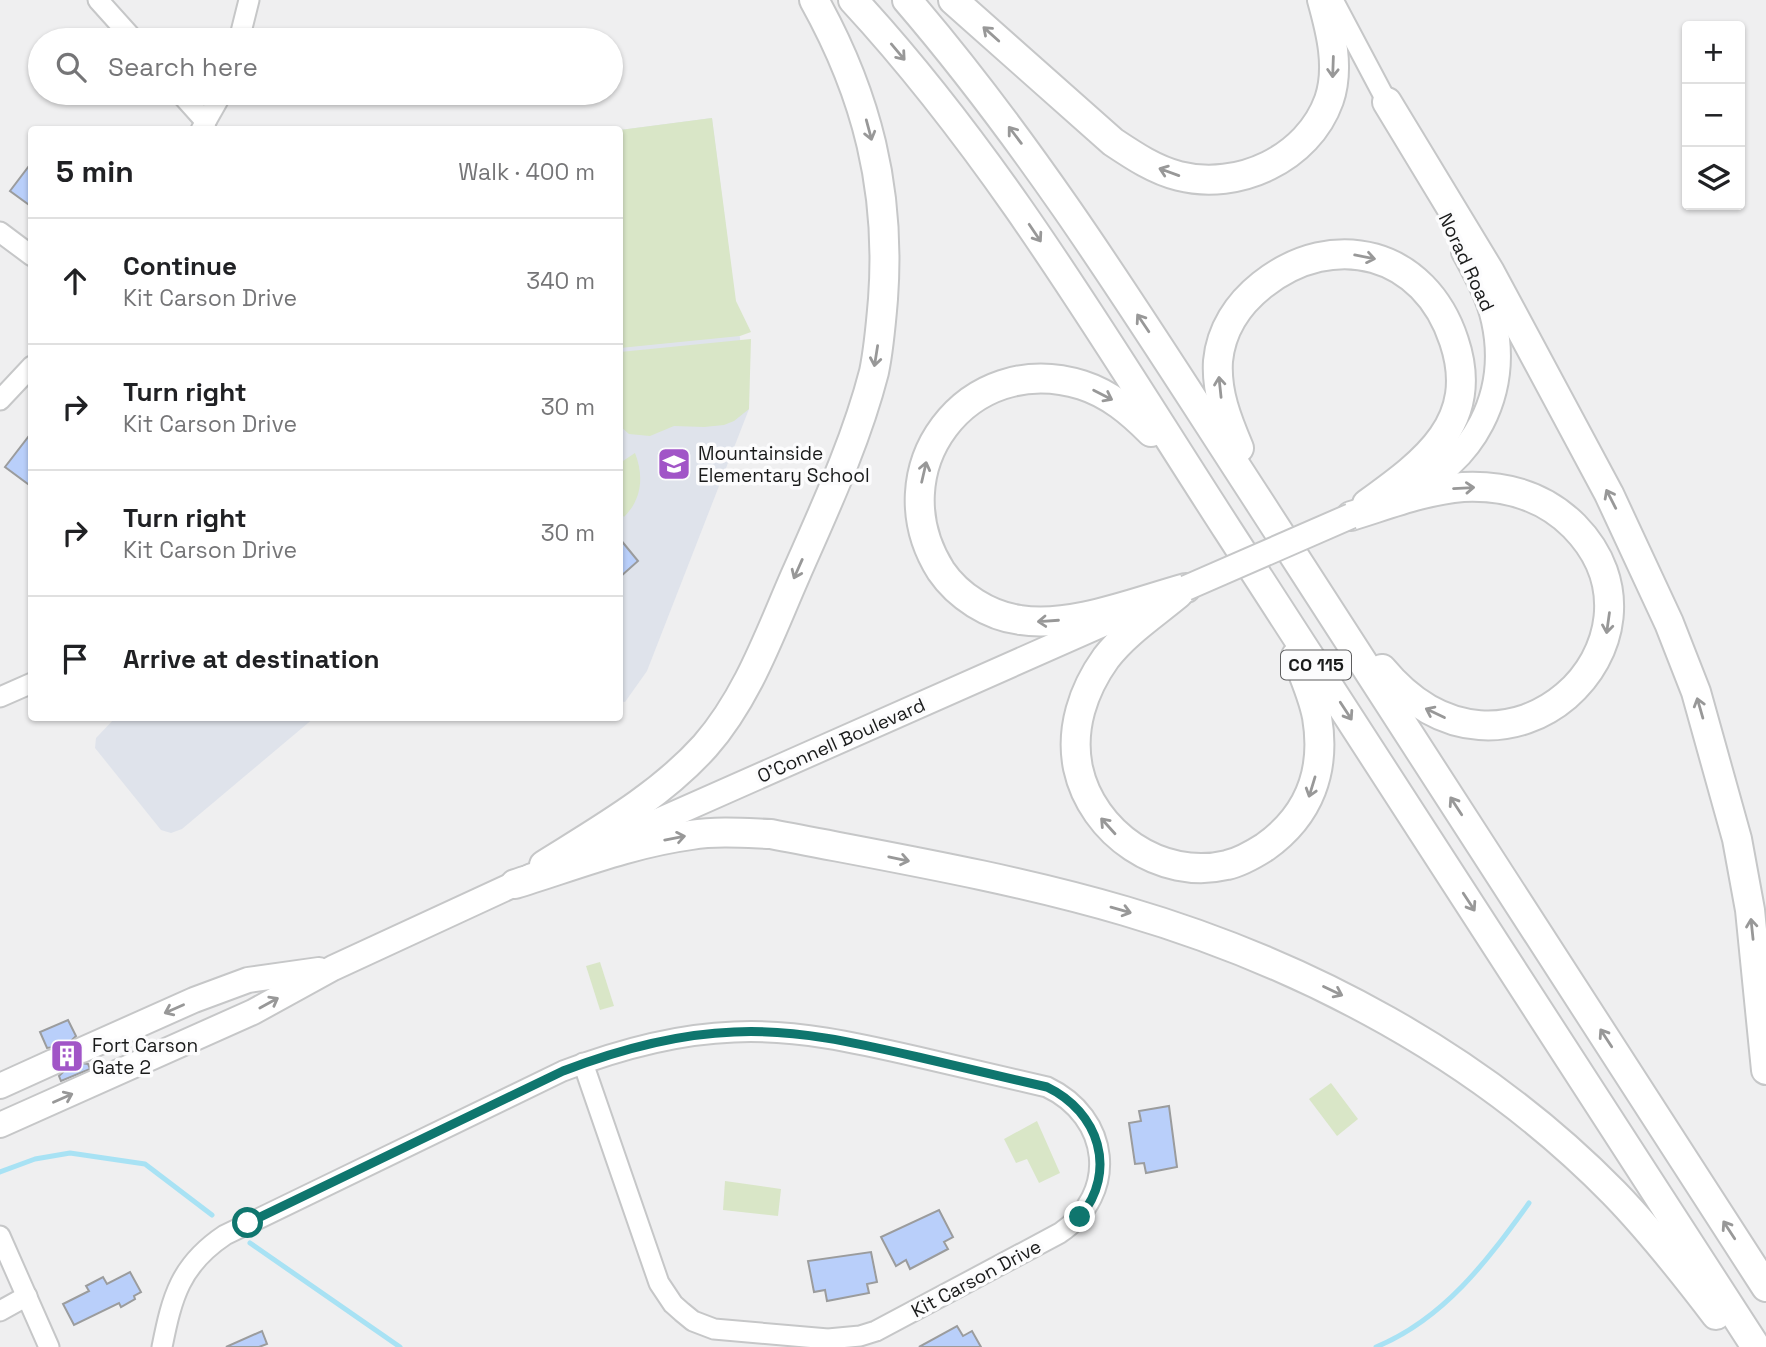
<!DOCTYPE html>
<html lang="en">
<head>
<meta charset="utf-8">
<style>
  body { margin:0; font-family:"Space Grotesk",sans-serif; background:#f2f2f2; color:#202124 }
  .controls { position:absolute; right:21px; top:21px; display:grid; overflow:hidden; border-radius:7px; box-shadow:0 2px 5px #0004 }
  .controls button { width:63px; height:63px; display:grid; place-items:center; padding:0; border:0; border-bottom:2px solid #e0e0e0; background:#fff; color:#202124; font:35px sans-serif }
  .stop { position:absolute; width:21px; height:21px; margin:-16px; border:5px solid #0f766e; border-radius:50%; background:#fff }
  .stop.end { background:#0f766e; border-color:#fff; box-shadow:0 2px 7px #0008 }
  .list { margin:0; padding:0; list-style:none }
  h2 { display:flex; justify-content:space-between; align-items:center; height:91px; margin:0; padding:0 28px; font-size:30px }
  h2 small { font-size:23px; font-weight:400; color:#757577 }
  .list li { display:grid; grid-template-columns:46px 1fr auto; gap:21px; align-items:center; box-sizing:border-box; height:126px; padding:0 28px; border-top:2px solid #e0e0e0 }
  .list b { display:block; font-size:26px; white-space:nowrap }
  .list p { margin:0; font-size:23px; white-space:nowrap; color:#757577 }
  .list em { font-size:23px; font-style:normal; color:#757577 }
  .icon { flex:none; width:38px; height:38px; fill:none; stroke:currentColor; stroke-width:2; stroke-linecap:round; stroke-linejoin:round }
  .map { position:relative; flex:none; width:1766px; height:1347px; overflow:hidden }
  .search { position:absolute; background:#fff; box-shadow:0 2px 5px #0004; left:28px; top:28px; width:595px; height:77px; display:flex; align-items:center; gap:18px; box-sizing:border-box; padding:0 24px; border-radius:38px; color:#757577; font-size:26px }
  .panel { position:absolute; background:#fff; box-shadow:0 2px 5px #0004; left:28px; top:126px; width:595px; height:595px; border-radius:7px }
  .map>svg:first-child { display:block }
</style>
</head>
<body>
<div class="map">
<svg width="1766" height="1347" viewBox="0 0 1766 1347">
  <rect width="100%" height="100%" fill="#efeff0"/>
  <g fill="#dfe3eb">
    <polygon points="712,118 749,409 647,671 625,702 620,701 620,130"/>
    <polygon points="115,718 314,718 182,829 171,833 161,830 95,748 96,738"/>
  </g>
  <g fill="#d9e6c7">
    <polygon points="712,118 736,301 751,332 740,336 620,348 620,130"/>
    <polygon points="751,339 749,409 734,421 724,425 704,427 674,426 650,436 629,434 620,426 620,352"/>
    <path d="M635,453C644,476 642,499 624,517L620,511V463Z"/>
    <polygon points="600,962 614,1006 600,1010 586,966"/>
    <polygon points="1331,1083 1358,1119 1337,1136 1309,1099"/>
    <polygon points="1037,1121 1060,1173 1039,1183 1027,1159 1016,1163 1004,1139"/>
    <polygon points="725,1181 781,1189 778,1216 723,1210"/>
  </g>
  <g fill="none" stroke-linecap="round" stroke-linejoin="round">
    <g stroke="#a8e2f4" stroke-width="5">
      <polyline points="0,1172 35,1159 70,1153 145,1164 212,1215"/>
      <polyline points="250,1243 400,1347"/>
      <path d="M1376,1347C1444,1319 1487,1261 1529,1203"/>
    </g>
  </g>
  <g fill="#b9cffa" stroke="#9b9c9d" stroke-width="2">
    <polygon points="32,162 32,207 10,191"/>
    <polygon points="32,432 32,487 5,467"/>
    <polygon points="620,539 638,561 620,577"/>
    <polygon points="68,1020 76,1036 70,1042 68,1055 74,1062 88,1064 90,1069 61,1081 59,1076 65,1070 67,1057 61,1050 54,1047 47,1048 40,1032"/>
    <polygon points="1169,1106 1177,1167 1146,1173 1144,1163 1135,1164 1129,1123 1141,1121 1139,1111"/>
    <polygon points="939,1210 953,1237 944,1242 948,1249 910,1269 906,1260 896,1266 881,1237"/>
    <polygon points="871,1252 877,1282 867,1284 869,1293 827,1301 825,1290 814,1292 808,1261"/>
    <polygon points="130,1272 141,1292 134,1296 135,1299 121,1307 119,1303 74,1325 63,1304 89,1291 86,1286 103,1277 107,1284"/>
    <polygon points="957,1326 963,1336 972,1331 981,1347 919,1347"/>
    <polygon points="262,1331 267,1344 259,1347 226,1347"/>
  </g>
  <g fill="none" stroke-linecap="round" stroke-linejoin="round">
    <defs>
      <g id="minor">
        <polyline points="98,0 134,40"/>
        <polyline points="1333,0 1387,102"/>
        <polyline points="239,40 249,0"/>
        <polyline points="180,93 206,122"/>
        <polyline points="201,130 222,93"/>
        <polyline points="0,232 32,256"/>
        <polyline points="0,400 32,366"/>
        <polyline points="0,697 32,683"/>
        <polyline points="0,1236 49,1347"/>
        <polyline points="0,1311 27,1296"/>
        <path d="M162,1347C172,1297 180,1265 225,1235L563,1071C618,1050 675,1034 734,1032C796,1029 857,1043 918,1057C961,1067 1004,1077 1047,1087C1110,1117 1119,1193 1060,1233L876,1331L860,1336L828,1339L714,1329L693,1321L682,1312L673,1304L659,1283L583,1063"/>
      </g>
      <g id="major">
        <path d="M1406,492C1474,463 1510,394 1494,321C1489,297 1476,274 1464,252"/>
        <polyline points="597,848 1121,616"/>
        <polyline points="82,1050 194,1000 248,980 319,970"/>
        <polyline points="0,1086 53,1062"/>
        <polyline points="0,1125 253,1012 333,968 532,876"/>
      </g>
      <g id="highway">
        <path d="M853,0C1001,160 1111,350 1229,532C1405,803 1580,1075 1756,1347"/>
        <path d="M907,0C1041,156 1148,331 1260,503C1430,763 1597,1025 1766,1287"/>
        <path d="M953,0L1113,142C1134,156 1155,170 1179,176C1238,191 1308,159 1329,100C1340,68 1331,32 1322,0"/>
        <polyline points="1387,102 1490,272 1609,494 1669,623 1696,692 1737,839 1750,910 1766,1070"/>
        <path d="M1151,432C1131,412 1110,394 1082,385C967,349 877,470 941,571C958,596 989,616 1020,620C1072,628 1135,602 1186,588"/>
        <path d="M1239,448C1227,420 1216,392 1218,361C1221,330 1238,304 1262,285C1334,228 1425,252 1454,341C1481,422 1425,462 1367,504"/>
        <path d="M1351,516C1387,505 1425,490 1463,487C1506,485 1544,496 1574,526C1686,640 1505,817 1382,669"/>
        <path d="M1178,594C1154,614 1125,633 1106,658C1083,690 1070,729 1078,768C1092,833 1161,881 1227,865C1241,862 1254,854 1265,847C1310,815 1326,770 1317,717C1313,696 1304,676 1296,656"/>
        <path d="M544,865C600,830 660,796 705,746C748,697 770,633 796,574C825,508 856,442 874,372C879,348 881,323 883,299C891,190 867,95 814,0"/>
        <path d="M515,884C573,866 631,843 691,835C717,831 744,833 771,834C889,857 1009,877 1125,911C1306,964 1481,1057 1614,1193C1651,1231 1684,1273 1716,1315"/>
      </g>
    </defs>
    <use href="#minor" stroke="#c6c7c8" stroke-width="23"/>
    <use href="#major" stroke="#c6c7c8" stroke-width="28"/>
    <use href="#highway" stroke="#c6c7c8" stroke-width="32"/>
    <use href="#minor" stroke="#fff" stroke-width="19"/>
    <use href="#major" stroke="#fff" stroke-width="24"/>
    <use href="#highway" stroke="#fff" stroke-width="28"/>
    <defs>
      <polyline id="major-bridge" points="1186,588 1351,516"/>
    </defs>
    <use href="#major-bridge" stroke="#c6c7c8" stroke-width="28" stroke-linecap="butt"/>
    <use href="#major-bridge" stroke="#fff" stroke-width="24"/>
  </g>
  <defs><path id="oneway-shaft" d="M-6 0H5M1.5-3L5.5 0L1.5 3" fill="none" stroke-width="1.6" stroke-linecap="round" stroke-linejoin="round" transform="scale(1.75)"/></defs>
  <g stroke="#989898">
    <use href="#oneway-shaft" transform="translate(991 34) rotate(-138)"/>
    <use href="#oneway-shaft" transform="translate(898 52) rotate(50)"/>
    <use href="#oneway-shaft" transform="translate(1333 67) rotate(92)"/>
    <use href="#oneway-shaft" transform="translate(869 130) rotate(75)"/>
    <use href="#oneway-shaft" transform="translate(1015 135) rotate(-127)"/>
    <use href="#oneway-shaft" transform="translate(1169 172) rotate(-160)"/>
    <use href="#oneway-shaft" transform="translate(1035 233) rotate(56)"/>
    <use href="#oneway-shaft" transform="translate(1365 257) rotate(11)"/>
    <use href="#oneway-shaft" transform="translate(1143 323) rotate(-124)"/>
    <use href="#oneway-shaft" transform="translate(876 356) rotate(99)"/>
    <use href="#oneway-shaft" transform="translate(1220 387) rotate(-96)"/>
    <use href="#oneway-shaft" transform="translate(1103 395) rotate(27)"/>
    <use href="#oneway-shaft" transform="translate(924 472) rotate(-77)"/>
    <use href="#oneway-shaft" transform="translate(1464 488) rotate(-3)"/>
    <use href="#oneway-shaft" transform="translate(1611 499) rotate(-117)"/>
    <use href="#oneway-shaft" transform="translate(798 569) rotate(114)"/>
    <use href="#oneway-shaft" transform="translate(1048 621) rotate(176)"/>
    <use href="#oneway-shaft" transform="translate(1608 623) rotate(98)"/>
    <use href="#oneway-shaft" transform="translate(1700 708) rotate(-106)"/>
    <use href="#oneway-shaft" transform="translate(1346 711) rotate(57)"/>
    <use href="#oneway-shaft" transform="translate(1435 713) rotate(-154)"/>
    <use href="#oneway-shaft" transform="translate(1312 787) rotate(107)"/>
    <use href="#oneway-shaft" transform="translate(1456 806) rotate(-123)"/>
    <use href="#oneway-shaft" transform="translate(1108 826) rotate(-132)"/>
    <use href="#oneway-shaft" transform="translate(675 838) rotate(-11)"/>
    <use href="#oneway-shaft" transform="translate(899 859) rotate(12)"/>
    <use href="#oneway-shaft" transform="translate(1469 902) rotate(57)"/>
    <use href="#oneway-shaft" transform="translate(1121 910) rotate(16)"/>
    <use href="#oneway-shaft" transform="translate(1752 929) rotate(-96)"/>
    <use href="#oneway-shaft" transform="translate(1333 991) rotate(25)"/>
    <use href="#oneway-shaft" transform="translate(269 1003) rotate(-29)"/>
    <use href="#oneway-shaft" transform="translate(174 1009) rotate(156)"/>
    <use href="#oneway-shaft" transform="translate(1606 1038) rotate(-123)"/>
    <use href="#oneway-shaft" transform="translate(63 1098) rotate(-24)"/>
    <use href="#oneway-shaft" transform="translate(1729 1230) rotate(-123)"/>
  </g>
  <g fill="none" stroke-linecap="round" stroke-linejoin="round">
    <path stroke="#0f766e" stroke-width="9" d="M248,1223L563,1071C618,1050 675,1034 734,1032C796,1029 857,1043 918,1057C961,1067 1004,1077 1047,1087C1099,1112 1118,1171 1080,1217"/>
  </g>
  <defs>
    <symbol id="school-square" viewBox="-11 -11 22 22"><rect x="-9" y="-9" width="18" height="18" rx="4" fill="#a155c7" stroke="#fcfcfd"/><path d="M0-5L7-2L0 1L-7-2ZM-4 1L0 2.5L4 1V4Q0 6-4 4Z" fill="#fff"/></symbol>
    <symbol id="building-square" viewBox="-11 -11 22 22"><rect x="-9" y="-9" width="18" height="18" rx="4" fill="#a155c7" stroke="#fcfcfd"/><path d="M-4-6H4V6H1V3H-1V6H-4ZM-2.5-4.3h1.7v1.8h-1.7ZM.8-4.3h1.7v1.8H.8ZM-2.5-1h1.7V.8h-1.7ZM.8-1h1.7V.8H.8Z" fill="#fff"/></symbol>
  </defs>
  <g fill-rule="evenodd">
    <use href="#school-square" x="655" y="445" width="38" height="38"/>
    <use href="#building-square" x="48" y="1037" width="38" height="38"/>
  </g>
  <g text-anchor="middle" stroke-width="7" stroke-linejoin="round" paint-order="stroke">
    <rect fill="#fcfcfd" stroke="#5e5e5f" stroke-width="2" x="1281" y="650.5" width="70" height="29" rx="5"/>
    <g font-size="18" font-weight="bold" fill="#1a1b1b">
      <text x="1316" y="671">CO 115</text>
    </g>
    <g font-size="19" fill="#1a1b1b" stroke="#fcfcfd">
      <text transform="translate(1467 262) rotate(65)" y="7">Norad Road</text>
      <text transform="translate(841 740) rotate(-24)" y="7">O'Connell Boulevard</text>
      <text transform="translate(976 1278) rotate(-28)" y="7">Kit Carson Drive</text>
    </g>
    <g font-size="19" fill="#1a1b1b" stroke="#fcfcfd" text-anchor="start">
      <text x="698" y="460">Mountainside<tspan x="698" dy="22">Elementary School</tspan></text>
      <text x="92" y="1052">Fort Carson<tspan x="92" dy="22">Gate 2</tspan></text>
    </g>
  </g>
</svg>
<div class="controls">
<button>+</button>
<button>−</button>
<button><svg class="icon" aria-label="layers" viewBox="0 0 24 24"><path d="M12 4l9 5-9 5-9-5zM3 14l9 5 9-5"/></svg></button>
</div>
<div class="stop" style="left:248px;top:1223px"></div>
<div class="stop end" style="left:1080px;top:1217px"></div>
<div class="search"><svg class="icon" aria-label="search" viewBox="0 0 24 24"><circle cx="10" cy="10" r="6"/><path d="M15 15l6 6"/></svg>Search here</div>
<section class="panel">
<h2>5 min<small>Walk · 400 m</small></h2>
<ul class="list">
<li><svg class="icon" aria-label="ahead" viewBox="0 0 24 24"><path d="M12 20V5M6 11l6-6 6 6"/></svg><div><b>Continue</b><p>Kit Carson Drive</p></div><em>340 m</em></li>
<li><svg class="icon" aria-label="right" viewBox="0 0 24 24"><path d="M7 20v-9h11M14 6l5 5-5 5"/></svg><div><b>Turn right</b><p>Kit Carson Drive</p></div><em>30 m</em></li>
<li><svg class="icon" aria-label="right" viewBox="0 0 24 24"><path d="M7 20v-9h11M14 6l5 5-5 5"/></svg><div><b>Turn right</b><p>Kit Carson Drive</p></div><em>30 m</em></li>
<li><svg class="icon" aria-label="arrive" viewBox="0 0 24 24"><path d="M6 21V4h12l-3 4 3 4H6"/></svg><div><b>Arrive at destination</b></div></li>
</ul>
</section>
</div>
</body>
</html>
